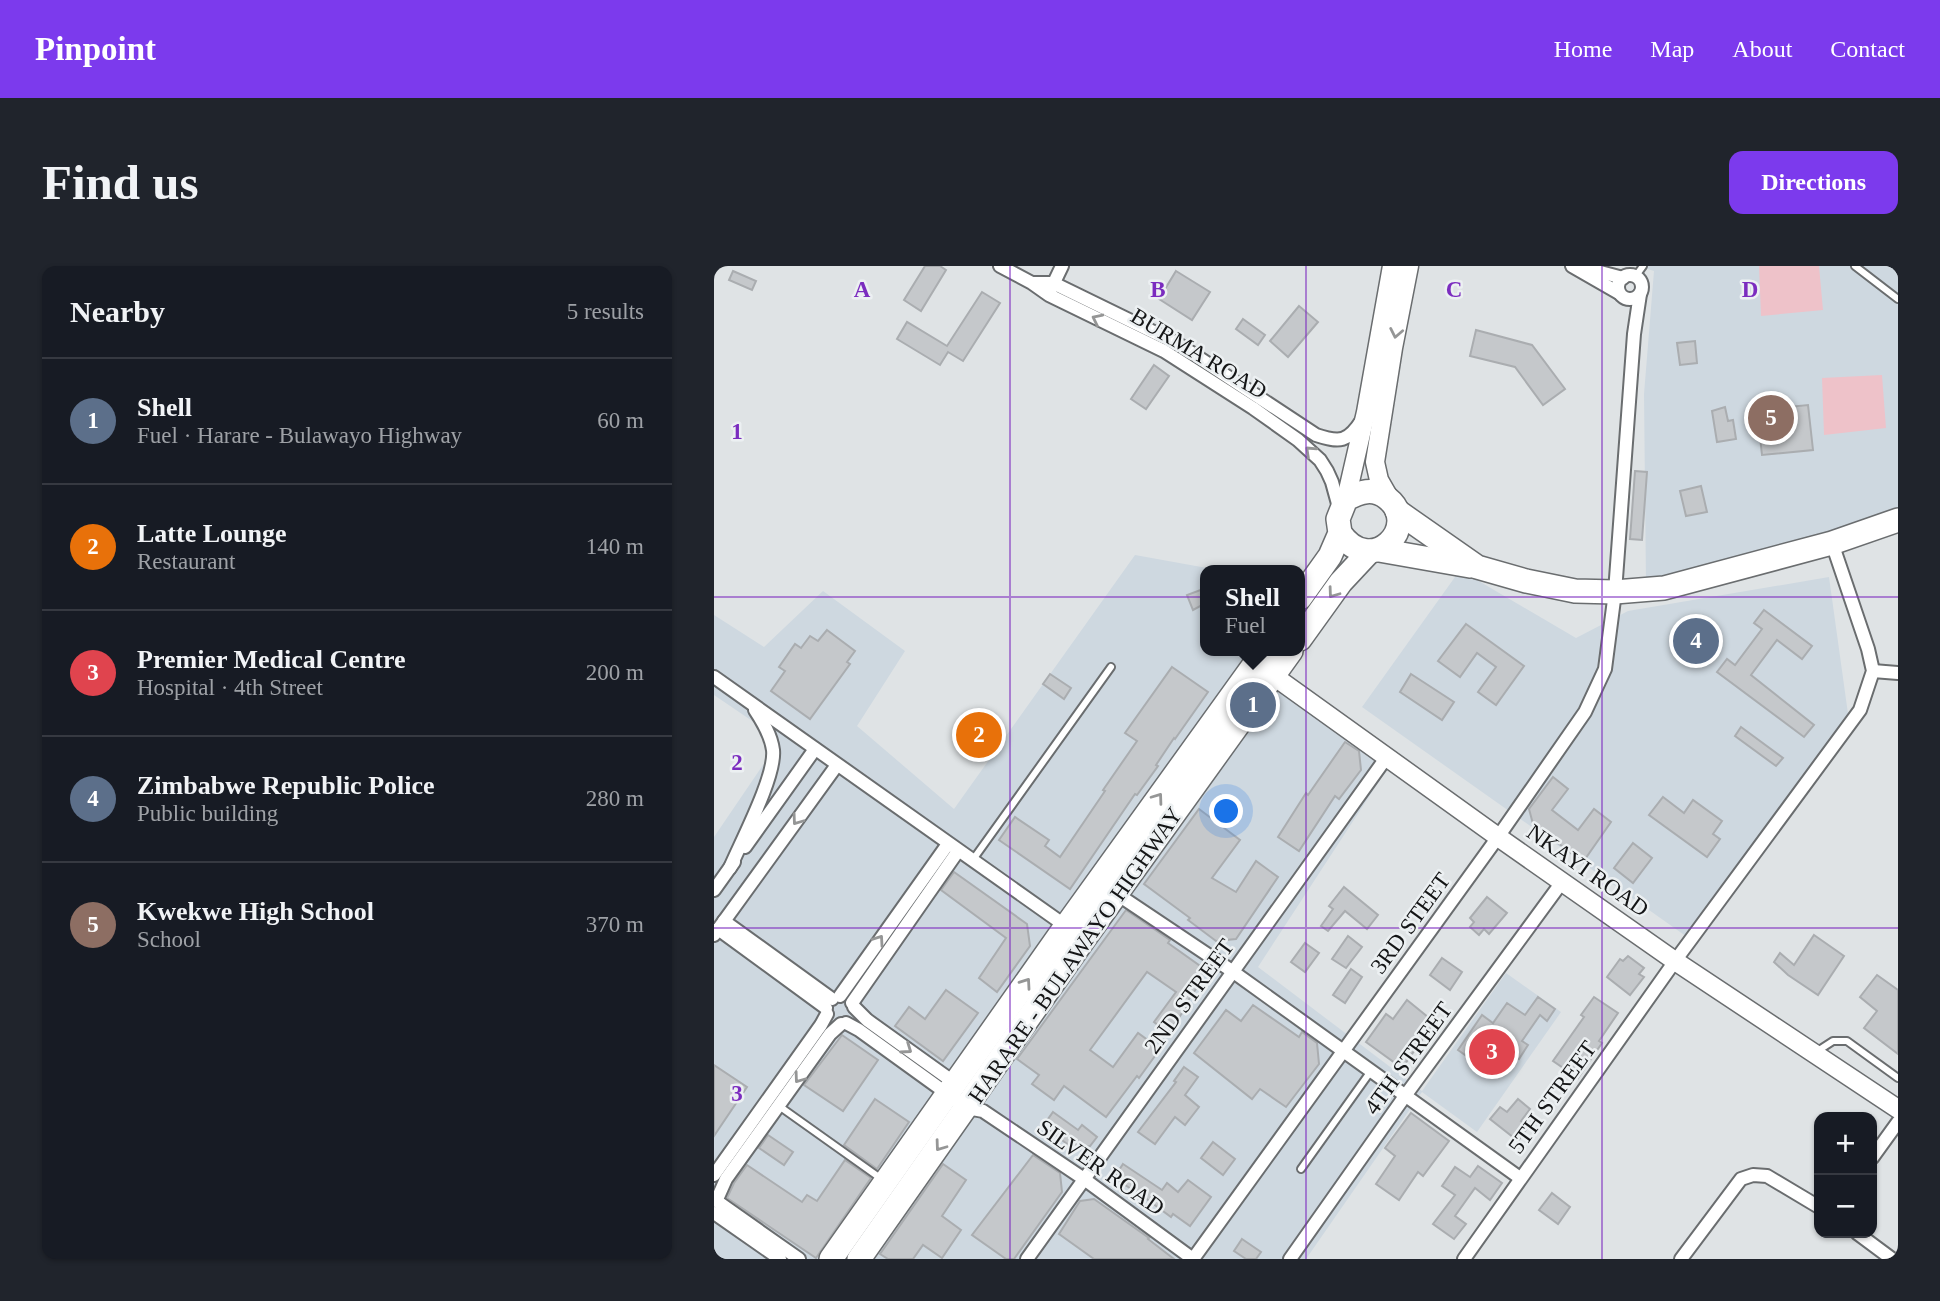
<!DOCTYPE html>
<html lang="en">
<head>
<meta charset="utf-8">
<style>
  body { margin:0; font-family:"Times New Roman",serif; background:#20242c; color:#f1f3f6 }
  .controls { position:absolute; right:21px; bottom:21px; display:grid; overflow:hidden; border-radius:14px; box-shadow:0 2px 5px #0004 }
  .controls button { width:63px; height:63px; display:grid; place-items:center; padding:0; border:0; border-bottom:2px solid #363941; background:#171b24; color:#f1f3f6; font:35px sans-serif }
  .you { position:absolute; left:513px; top:546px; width:24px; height:24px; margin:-18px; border:5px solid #fff; border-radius:50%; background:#1a73e8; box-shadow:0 0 0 10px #1a73e833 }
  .badge { display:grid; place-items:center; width:46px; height:46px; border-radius:50%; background:#7c3aed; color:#fff; font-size:23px; font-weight:700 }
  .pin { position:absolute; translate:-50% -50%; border:4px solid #fff; box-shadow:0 2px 7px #0006 }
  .popup { position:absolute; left:486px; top:299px; width:105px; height:91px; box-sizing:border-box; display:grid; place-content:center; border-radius:14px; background:#171b24; filter:drop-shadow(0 2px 5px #0005); font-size:23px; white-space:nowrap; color:#9ea1a6 }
  .popup b { font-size:26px; color:#f1f3f6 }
  .popup::after { content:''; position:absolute; left:50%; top:100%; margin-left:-14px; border:14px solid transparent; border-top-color:#171b24 }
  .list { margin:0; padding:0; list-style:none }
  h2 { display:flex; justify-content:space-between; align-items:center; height:91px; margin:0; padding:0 28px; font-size:30px }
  h2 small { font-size:23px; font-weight:400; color:#9ea1a6 }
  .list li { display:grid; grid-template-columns:46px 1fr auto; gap:21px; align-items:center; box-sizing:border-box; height:126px; padding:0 28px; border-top:2px solid #363941 }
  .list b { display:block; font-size:26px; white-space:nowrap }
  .list p { margin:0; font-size:23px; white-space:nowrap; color:#9ea1a6 }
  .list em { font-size:23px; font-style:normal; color:#9ea1a6 }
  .map { position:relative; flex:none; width:1184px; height:993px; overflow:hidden; border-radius:14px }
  header { display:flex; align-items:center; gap:42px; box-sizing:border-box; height:98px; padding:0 35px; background:#7c3aed; color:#fff }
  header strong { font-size:33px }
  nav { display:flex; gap:38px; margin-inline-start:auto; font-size:24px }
  .intro { display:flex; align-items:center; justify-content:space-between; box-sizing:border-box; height:168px; padding:0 42px }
  h1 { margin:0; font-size:49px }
  .button { padding:18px 32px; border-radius:14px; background:#7c3aed; color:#fff; font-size:24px; font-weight:700 }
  main { display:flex; gap:42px; padding:0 42px }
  aside { flex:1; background:#171b24; border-radius:14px; box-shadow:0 2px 5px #0004 }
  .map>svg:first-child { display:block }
</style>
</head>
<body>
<header>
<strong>Pinpoint</strong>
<nav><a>Home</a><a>Map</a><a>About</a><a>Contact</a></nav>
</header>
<div class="intro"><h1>Find us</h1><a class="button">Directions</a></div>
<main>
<aside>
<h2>Nearby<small>5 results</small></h2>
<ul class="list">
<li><span class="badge" style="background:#5c6f8a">1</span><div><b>Shell</b><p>Fuel · Harare - Bulawayo Highway</p></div><em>60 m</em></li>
<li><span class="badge" style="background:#e8710a">2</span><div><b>Latte Lounge</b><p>Restaurant</p></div><em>140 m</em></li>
<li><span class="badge" style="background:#e0444e">3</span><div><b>Premier Medical Centre</b><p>Hospital · 4th Street</p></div><em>200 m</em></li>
<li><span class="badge" style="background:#5c6f8a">4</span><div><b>Zimbabwe Republic Police</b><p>Public building</p></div><em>280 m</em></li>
<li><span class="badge" style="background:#8d6e63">5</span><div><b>Kwekwe High School</b><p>School</p></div><em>370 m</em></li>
</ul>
</aside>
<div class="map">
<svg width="1184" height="993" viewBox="0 0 1184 993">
  <rect width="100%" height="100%" fill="#dfe3e5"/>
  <g fill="#ced8e0">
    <polygon points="924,0 1184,0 1184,245 1118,267 932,316 930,128 940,5"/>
    <polygon points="421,289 504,304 492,304 492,385 539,385 677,497 544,701 708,825 792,707 847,746 763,866 708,826 592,993 0,993 0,571 66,474 0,429 0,349 50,381 109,325 191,385 143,460 240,543"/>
    <polygon points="746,304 862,372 914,345 1115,311 1135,455 983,678 648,441"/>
  </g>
  <g fill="#eec2c9">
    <polygon points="1045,0 1105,0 1109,44 1047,50"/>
    <polygon points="1168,109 1172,162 1110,169 1108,112"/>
  </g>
  <g fill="#c5c8cb" stroke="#aaadb0" stroke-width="2">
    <polygon points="211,0 226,0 232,4 207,45 190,34"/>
    <polygon points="19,5 42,15 38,24 15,14"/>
    <polygon points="462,5 496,26 478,54 445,33"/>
    <polygon points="268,26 286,37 249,95 234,86 226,99 183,73 193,56 233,80"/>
    <polygon points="585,40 604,56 574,91 556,75"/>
    <polygon points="529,53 551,69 544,79 522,63"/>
    <polygon points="762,64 818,79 851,123 829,139 801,101 756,90"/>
    <polygon points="981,75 983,97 966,99 963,77"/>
    <polygon points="440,99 455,110 432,143 417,133"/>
    <polygon points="1094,139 1099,184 1048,189 1043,144"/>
    <polygon points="1011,141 1014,155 1019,154 1022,173 1003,176 998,145"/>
    <polygon points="921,205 933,206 928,274 916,273"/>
    <polygon points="987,220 993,246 972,250 966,225"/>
    <polygon points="492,322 492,337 479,344 473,329"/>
    <polygon points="1050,344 1098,380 1088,393 1063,374 1037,409 1100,459 1090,471 1003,406 1013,393 1021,399 1048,363 1040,357"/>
    <polygon points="752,358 810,400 782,439 764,426 782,401 763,387 746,411 724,395"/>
    <polygon points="113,364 141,385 133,396 136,398 96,453 57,425 71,405 65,401 81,378 87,382 96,370 104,375"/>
    <polygon points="458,401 494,426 461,473 460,472 442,499 444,500 423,529 421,528 356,623 285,574 301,551 335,574 331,580 346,591 391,525 389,524 423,475 411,467"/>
    <polygon points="336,408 357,422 350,433 329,418"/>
    <polygon points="697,408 740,436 728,454 686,426"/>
    <polygon points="1027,461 1069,492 1062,500 1021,470"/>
    <polygon points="631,476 645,485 647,504 625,533 621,530 585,585 564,571 592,527 594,529"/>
    <polygon points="839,511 854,523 838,544 864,564 880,543 897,556 869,596 819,558 815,543"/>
    <polygon points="949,531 970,547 979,534 1008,555 999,568 1006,573 993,591 935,549"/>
    <polygon points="485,543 526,574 498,612 522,626 542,595 564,611 522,673 502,675 474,654 476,652 430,618"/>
    <polygon points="919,577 938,592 919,617 900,602"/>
    <polygon points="240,606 313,658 316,680 283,726 265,712 292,672 227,624"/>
    <polygon points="630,621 664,649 653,663 631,645 614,665 607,660 619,643 615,640"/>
    <polygon points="773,631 793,647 775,668 770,663 765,669 756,661 760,656 756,652"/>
    <polygon points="412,644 456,674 454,677 489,702 486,717 471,739 473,740 454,767 440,756 462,726 433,706 376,784 399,801 424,767 446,783 425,812 423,810 392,851 350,820 340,834 318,818 325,809 303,793"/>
    <polygon points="1100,669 1130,690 1104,729 1074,709 1060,696 1066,687 1080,699"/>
    <polygon points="634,670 648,681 632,702 618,693"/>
    <polygon points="591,677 605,687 591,706 577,696"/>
    <polygon points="914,690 930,702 925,708 930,711 916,729 893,711 906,693 909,695"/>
    <polygon points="728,692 748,706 736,724 716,709"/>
    <polygon points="637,703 648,711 631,737 619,729"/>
    <polygon points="1163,709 1184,724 1184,788 1150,762 1163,745 1146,731"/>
    <polygon points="232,724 264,747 229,795 181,760 195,741 211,753"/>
    <polygon points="824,731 841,743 833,755 826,749 808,775 814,779 805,793 776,774 761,796 744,784 768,749 779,757 793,737 811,749"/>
    <polygon points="880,731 904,747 885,775 888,777 864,812 839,795 870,751 867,749"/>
    <polygon points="693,734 725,760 716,770 713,767 688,802 652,776 672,748 679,753"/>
    <polygon points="539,739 585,771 588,766 603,777 605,798 572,841 546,823 538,833 480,787 512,744 527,755"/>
    <polygon points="128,769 164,794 129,845 90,819"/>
    <polygon points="0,799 33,821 0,870"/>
    <polygon points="470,801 484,811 471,829 485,841 471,859 461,851 441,878 424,866 462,816 460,815"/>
    <polygon points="161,833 195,856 163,903 130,879"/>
    <polygon points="804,833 816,843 807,855 814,861 804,875 776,853 786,841 793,846"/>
    <polygon points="339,846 364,864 368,859 383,871 376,880 360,883 329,860"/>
    <polygon points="697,847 735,875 709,910 704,906 685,934 662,918 681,890 671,882"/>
    <polygon points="54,869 79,886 70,899 45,882"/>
    <polygon points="499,876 521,893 509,909 487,892"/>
    <polygon points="319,889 346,907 348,926 300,993 292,993 258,969"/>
    <polygon points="131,894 157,912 102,992 13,932 20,917 33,899 88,936 93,929 103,935"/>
    <polygon points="229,898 252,914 228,950 247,964 228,992 209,979 199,993 174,993 166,988"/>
    <polygon points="409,898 448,924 453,917 464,926 474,914 497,931 476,960 459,948 457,951 430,931 400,912"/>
    <polygon points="764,900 788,917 776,934 761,922 741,950 752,958 740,973 719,958 741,929 728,920 741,901 756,911"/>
    <polygon points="838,927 856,941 844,958 825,944"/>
    <polygon points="380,933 435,972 434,973 460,993 380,993 345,968 366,935"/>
    <polygon points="528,973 547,986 542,993 532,993 520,985"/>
  </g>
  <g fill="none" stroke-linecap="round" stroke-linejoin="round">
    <defs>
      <g id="lane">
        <polyline points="1141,0 1184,33"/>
        <polyline points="921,11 929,0"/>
        <polyline points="258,595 397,401"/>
        <polyline points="1102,786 1119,775 1133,775 1184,812"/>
        <polyline points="65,840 169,914"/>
        <polyline points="587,903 657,805"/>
      </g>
      <g id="street">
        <polyline points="286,0 318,17 335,29 450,85 539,142 584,174 606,194 613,205 618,216 626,245"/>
        <polyline points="858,0 905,27"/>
        <polyline points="871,2 909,12"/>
        <circle cx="916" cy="21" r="12"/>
        <path d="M319,17H339L464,78L602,169C626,177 634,176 648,154"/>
        <polyline points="336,25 348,0"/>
        <polyline points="1159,405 1184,407"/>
        <polyline points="0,411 356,663"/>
        <polyline points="31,581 101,483"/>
        <path d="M16,602C27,576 62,510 59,484C57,469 49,456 41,444"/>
        <polyline points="0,624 20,596"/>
        <polyline points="403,628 518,705 806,912"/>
        <polyline points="10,655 118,733"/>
        <polyline points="4,663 112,742"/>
        <polyline points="0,669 123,499"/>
        <polyline points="126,730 234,578"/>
        <polyline points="138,737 244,585"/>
        <polyline points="140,741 153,754 245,820"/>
        <polyline points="132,757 145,764 253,842 269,845 370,913 479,993"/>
        <polyline points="1158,892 1184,856"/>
        <polyline points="0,909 107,759 113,748"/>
        <polyline points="4,931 12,913 116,768 127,758"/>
        <polyline points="4,936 85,993"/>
        <polyline points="0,947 66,993"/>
        <polyline points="1143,967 1178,993"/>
        <polyline points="313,993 672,492"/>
        <polyline points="479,993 784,571 871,446 891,403 901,326 920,68 926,28"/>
        <polyline points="576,993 691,830 848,616"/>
        <polyline points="750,993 961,695 1146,444 1159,405 1154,383 1118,277"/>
        <polyline points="967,993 1027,913 1039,909 1053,910 1105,941"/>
      </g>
      <g id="secondary">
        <polyline points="632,233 652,146 678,0"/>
        <polyline points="677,235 665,214 661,196 679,82 695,0"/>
        <polyline points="550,403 784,571 961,695 1184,843"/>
      </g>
      <g id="highway">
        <polyline points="683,245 763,301 812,315 861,325 901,326 950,322 1118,277 1184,254"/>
        <polyline points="665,284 756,300"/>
        <path d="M586,332L616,290L626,267L624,253L632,233C646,226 659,221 673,232C708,259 658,313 626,267"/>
        <polyline points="586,373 627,316 656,285"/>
        <polyline points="117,993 352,660 550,385"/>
        <polyline points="145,993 370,673 577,385"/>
      </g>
    </defs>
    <use href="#lane" stroke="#6a6d6f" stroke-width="10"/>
    <use href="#street" stroke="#6a6d6f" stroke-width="16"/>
    <use href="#secondary" stroke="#6a6d6f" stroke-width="21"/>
    <use href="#highway" stroke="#6a6d6f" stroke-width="26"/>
    <use href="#lane" stroke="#fff" stroke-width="6"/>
    <use href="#street" stroke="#fff" stroke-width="12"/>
    <use href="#secondary" stroke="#fff" stroke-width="18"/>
    <use href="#highway" stroke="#fff" stroke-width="23"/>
  </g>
  <defs><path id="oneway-chevron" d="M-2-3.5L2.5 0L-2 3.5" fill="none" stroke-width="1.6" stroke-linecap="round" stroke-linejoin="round" transform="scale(1.75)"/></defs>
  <g stroke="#959696">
    <use href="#oneway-chevron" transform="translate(383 53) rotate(-154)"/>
    <use href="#oneway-chevron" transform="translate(682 67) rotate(101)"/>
    <use href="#oneway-chevron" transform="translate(596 185) rotate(-137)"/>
    <use href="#oneway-chevron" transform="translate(619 327) rotate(126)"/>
    <use href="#oneway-chevron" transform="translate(444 532) rotate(-54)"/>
    <use href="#oneway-chevron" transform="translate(83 554) rotate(126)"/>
    <use href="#oneway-chevron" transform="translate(165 674) rotate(-55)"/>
    <use href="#oneway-chevron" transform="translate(312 717) rotate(-55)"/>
    <use href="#oneway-chevron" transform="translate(193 783) rotate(35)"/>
    <use href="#oneway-chevron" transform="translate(85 812) rotate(126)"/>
    <use href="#oneway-chevron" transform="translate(226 880) rotate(126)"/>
  </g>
  <path fill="none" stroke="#7b2cbf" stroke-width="2" stroke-opacity="0.55" d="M296,0V993M592,0V993M888,0V993M0,331H1184M0,662H1184"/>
  <g text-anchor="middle" stroke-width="5" stroke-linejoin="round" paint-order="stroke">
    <g font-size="23" fill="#141516" stroke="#ecf0f2">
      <text transform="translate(485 87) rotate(31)" y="8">BURMA ROAD</text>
      <text transform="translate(874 604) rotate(35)" y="8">NKAYI ROAD</text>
      <text transform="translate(696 657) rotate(-54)" y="8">3RD STEET</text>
      <text transform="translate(361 689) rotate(-55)" y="8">HARARE - BULAWAYO HIGHWAY</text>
      <text transform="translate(475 730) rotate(-54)" y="8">2ND STREET</text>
      <text transform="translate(694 792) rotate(-54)" y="8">4TH STREET</text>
      <text transform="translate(838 831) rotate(-54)" y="8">5TH STREET</text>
      <text transform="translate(387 901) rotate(35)" y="8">SILVER ROAD</text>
    </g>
  </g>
  <g font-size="23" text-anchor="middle" font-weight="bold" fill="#7b2cbf" stroke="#ecf0f2" stroke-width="5" stroke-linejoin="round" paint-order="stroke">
    <text x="148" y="31">A</text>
    <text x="444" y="31">B</text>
    <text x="740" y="31">C</text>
    <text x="1036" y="31">D</text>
    <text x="23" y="173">1</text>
    <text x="23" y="504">2</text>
    <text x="23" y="835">3</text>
  </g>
</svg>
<div class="controls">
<button>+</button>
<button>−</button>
</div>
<div class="you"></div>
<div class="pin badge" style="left:539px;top:439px;background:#5c6f8a">1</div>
<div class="popup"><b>Shell</b>Fuel</div>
<div class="pin badge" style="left:265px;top:469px;background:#e8710a">2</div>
<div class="pin badge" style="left:778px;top:786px;background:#e0444e">3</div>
<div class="pin badge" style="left:982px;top:375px;background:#5c6f8a">4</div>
<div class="pin badge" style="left:1057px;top:152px;background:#8d6e63">5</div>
</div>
</main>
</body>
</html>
